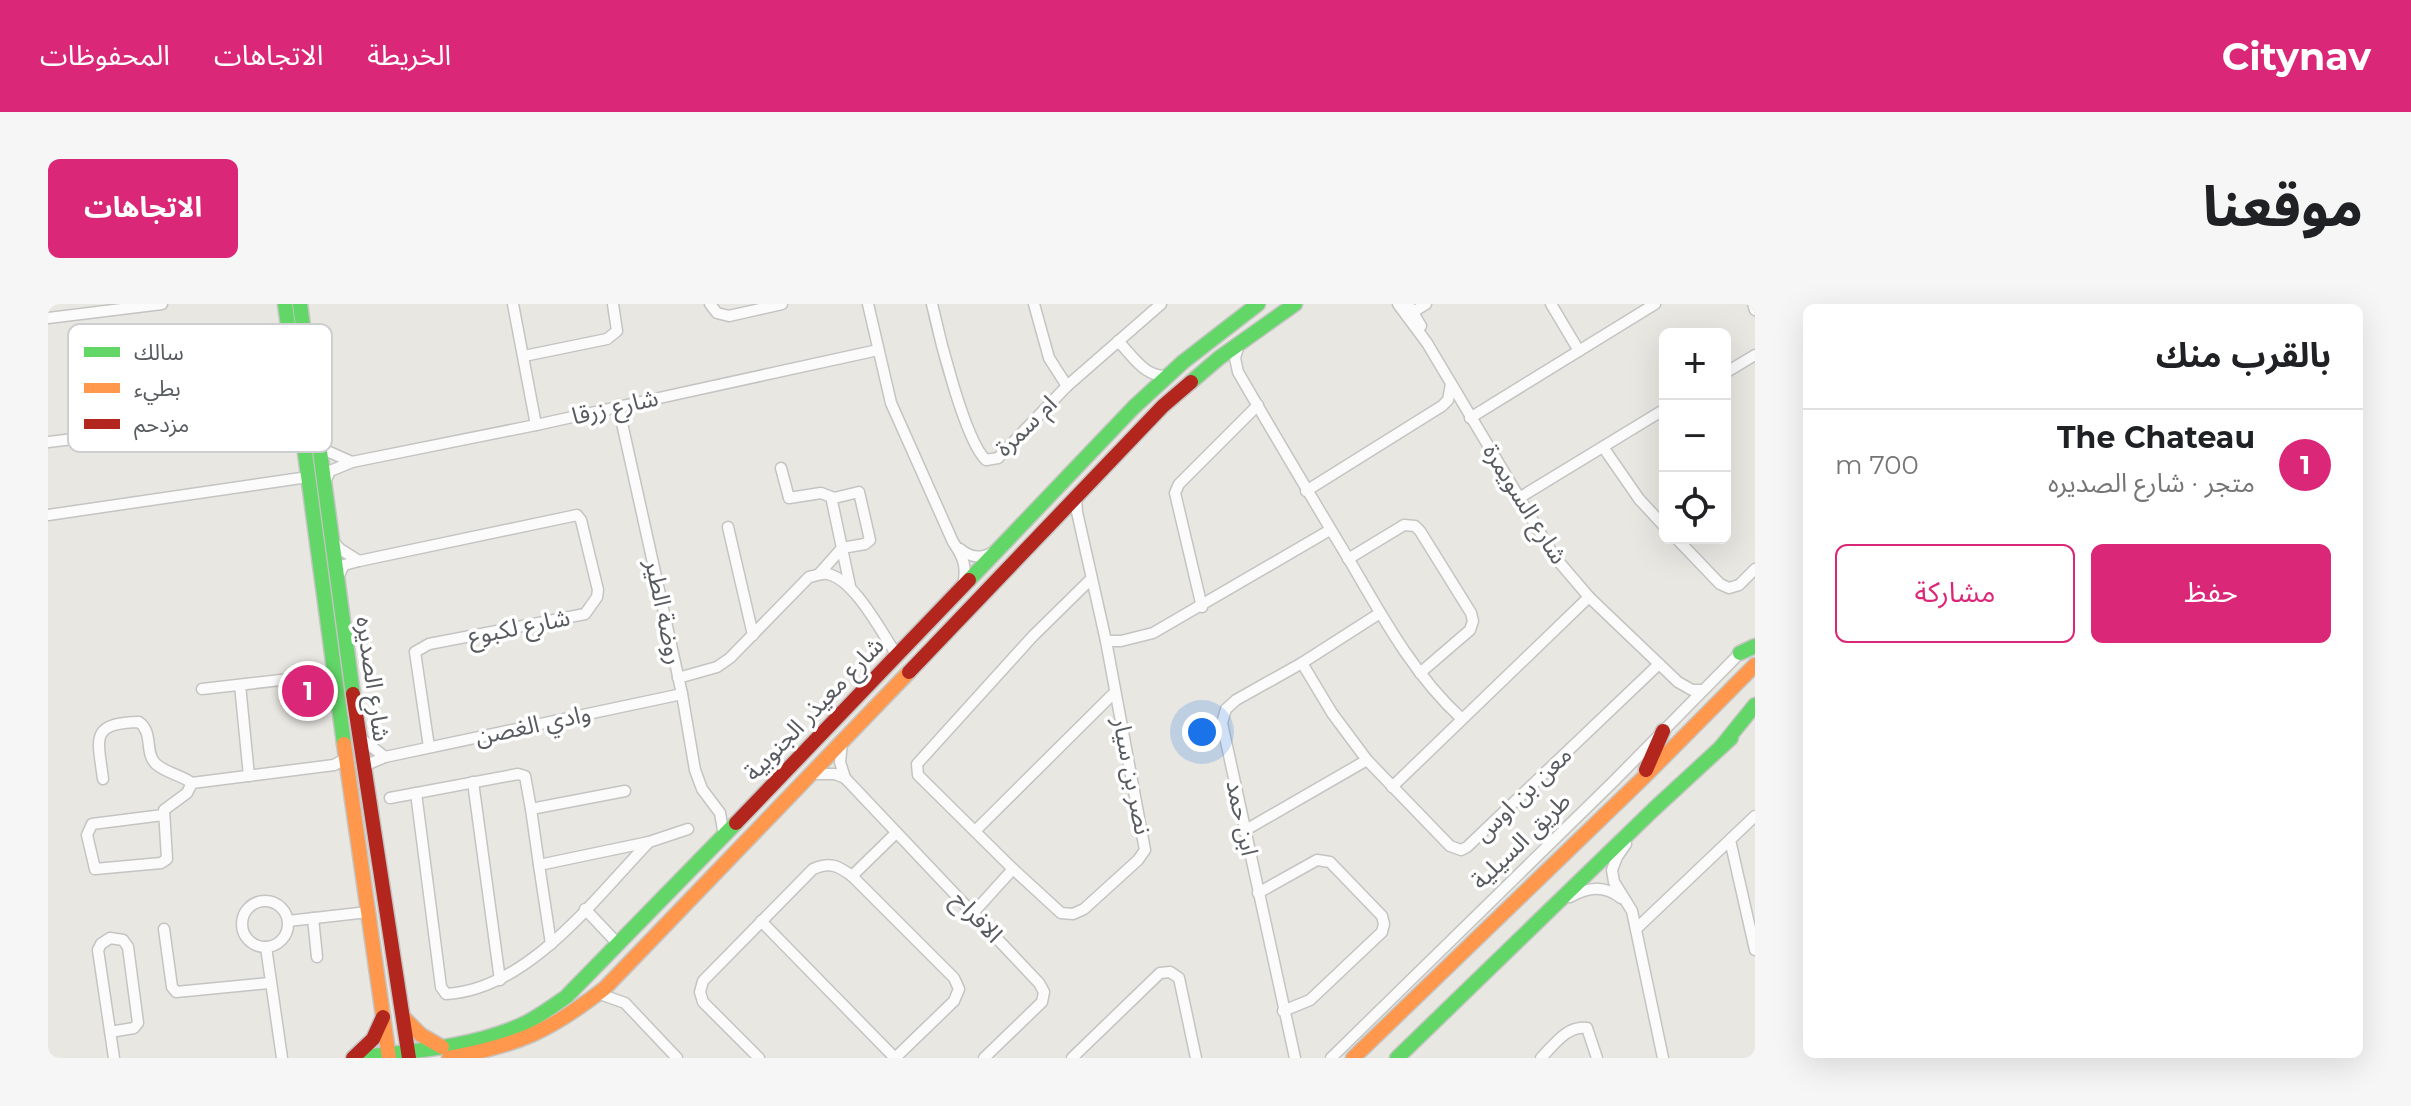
<!DOCTYPE html>
<html lang="ar">
<head>
<meta charset="utf-8">
<style>
  body { margin:0; font-family:Montserrat,"Noto Sans Arabic",sans-serif; background:#f6f6f6; color:#202124; direction:rtl }
  .controls { position:absolute; right:24px; top:24px; display:grid; overflow:hidden; border-radius:12px; box-shadow:0 8px 32px #0002 }
  .controls button { width:72px; height:72px; display:grid; place-items:center; padding:0; border:0; border-bottom:2px solid #e0e0e0; background:#fff; color:#202124; font:40px sans-serif }
  .you { position:absolute; left:1154px; top:428px; width:28px; height:28px; margin:-20px; border:6px solid #fff; border-radius:50%; background:#1a73e8; box-shadow:0 0 0 12px #1a73e833 }
  .badge { display:grid; place-items:center; width:52px; height:52px; border-radius:50%; background:#db2777; color:#fff; font-size:26px; font-weight:700 }
  .pin { position:absolute; translate:-50% -50%; border:4px solid #fff; box-shadow:0 2px 8px #0006 }
  .list { margin:0; padding:0; list-style:none }
  h2 { display:flex; justify-content:space-between; align-items:center; height:104px; margin:0; padding:0 32px; font-size:34px }
  h2 small { font-size:26px; font-weight:400; color:#757577 }
  .list li { display:grid; grid-template-columns:52px 1fr auto; gap:24px; align-items:center; box-sizing:border-box; height:112px; padding:0 32px; border-top:2px solid #e0e0e0 }
  .list b { display:block; font-size:30px; white-space:nowrap }
  .list p { margin:0; font-size:26px; white-space:nowrap; color:#757577 }
  .list em { font-size:26px; font-style:normal; color:#757577 }
  .actions { display:flex; gap:16px; padding:24px 32px }
  .actions a { flex:1; padding:18px 0; border:2px solid #db2777; border-radius:12px; text-align:center; font-size:28px; color:#db2777 }
  .actions .main { background:#db2777; color:#fff }
  .icon { flex:none; width:44px; height:44px; fill:none; stroke:currentColor; stroke-width:2; stroke-linecap:round; stroke-linejoin:round }
  .map { position:relative; flex:none; width:1707px; height:754px; overflow:hidden; direction:ltr; border-radius:12px }
  header { display:flex; align-items:center; gap:48px; box-sizing:border-box; height:112px; padding:0 40px; background:#db2777; color:#fff }
  header strong { font-size:38px }
  nav { display:flex; gap:44px; margin-inline-start:auto; font-size:28px }
  .intro { display:flex; align-items:center; justify-content:space-between; box-sizing:border-box; height:192px; padding:0 48px }
  h1 { margin:0; font-size:56px }
  .button { padding:20px 36px; border-radius:12px; background:#db2777; color:#fff; font-size:28px; font-weight:700 }
  main { display:flex; gap:48px; padding:0 48px }
  aside { flex:1; background:#fff; border-radius:12px; box-shadow:0 8px 32px #0002 }
  .map>svg:first-child { display:block }
</style>
</head>
<body>
<header>
<strong>Citynav</strong>
<nav><a>الخريطة</a><a>الاتجاهات</a><a>المحفوظات</a></nav>
</header>
<div class="intro"><h1>موقعنا</h1><a class="button">الاتجاهات</a></div>
<main>
<aside>
<h2>بالقرب منك<small></small></h2>
<ul class="list">
<li><span class="badge">1</span><div><b>The Chateau</b><p>متجر · شارع الصديره</p></div><em>700 m</em></li>
</ul>
<div class="actions"><a class="main">حفظ</a><a>مشاركة</a></div>
</aside>
<div class="map">
<svg width="1707" height="754" viewBox="0 0 1707 754">
  <rect width="100%" height="100%" fill="#e8e7e2"/>
  <g fill="none" stroke-linecap="round" stroke-linejoin="round">
    <defs>
      <g id="street">
        <polyline points="465,0 488,121"/>
        <polyline points="662,0 669,9 681,12 734,0"/>
        <path d="M820,0L843,99L905,238C916,254 919,263 915,282"/>
        <path d="M884,0C891,32 917,137 938,156L950,154L1019,82L1113,0"/>
        <polyline points="986,0 1001,54 1019,82"/>
        <polyline points="1350,0 1379,39 1506,252 1541,293 1630,378 1644,386 1655,386"/>
        <polyline points="1360,0 1373,22"/>
        <polyline points="1503,0 1531,47"/>
        <polyline points="1705,0 1707,6"/>
        <polyline points="1365,8 1378,0"/>
        <polyline points="0,14 114,0"/>
        <path d="M1070,37C1085,52 1098,76 1122,71"/>
        <path d="M1191,40L1187,54L1190,68C1227,132 1265,196 1303,259C1335,314 1366,371 1413,414"/>
        <polyline points="476,52 559,35 569,27 565,0"/>
        <polyline points="1677,69 1707,51"/>
        <polyline points="570,101 634,390 647,466 654,485 672,509 676,532"/>
        <polyline points="1422,114 1607,0"/>
        <polyline points="0,138 252,108"/>
        <polyline points="271,139 279,147 304,158"/>
        <polyline points="1555,143 1591,195 1617,223"/>
        <polyline points="733,164 741,194 773,189 786,194 811,188 822,236 817,240 794,244 771,270"/>
        <polyline points="277,178 282,167 304,158 488,121 830,46"/>
        <polyline points="1258,187 1394,102 1400,96 1403,80"/>
        <polyline points="1028,193 1029,208 1058,337 1097,546 1090,556 1036,605 1025,610 1013,609 965,565 870,471 869,460 985,332 1043,275"/>
        <polyline points="786,194 784,197 802,282"/>
        <polyline points="1471,194 1617,105"/>
        <polyline points="0,211 260,173"/>
        <polyline points="680,223 705,331"/>
        <polyline points="1628,234 1672,280 1681,284 1691,281 1707,265"/>
        <polyline points="284,236 292,245 311,257"/>
        <path d="M912,245C923,254 933,255 945,248"/>
        <polyline points="1300,255 1356,221 1367,222 1372,227 1423,309 1425,317 1422,326 1372,369"/>
        <polyline points="290,273 296,261 311,257 529,211 533,216 550,286 549,293 537,310 381,340 367,348 381,443"/>
        <polyline points="1154,303 1127,189 1131,180 1210,101"/>
        <polyline points="1058,337 1073,337 1105,329 1282,226"/>
        <polyline points="1254,359 1284,409 1319,456 1402,542 1413,546 1419,543 1611,360"/>
        <path d="M630,374L669,363L682,354L761,273C767,272 773,269 780,270C807,276 833,328 849,351"/>
        <polyline points="192,381 201,472"/>
        <polyline points="154,385 286,370"/>
        <polyline points="311,433 337,453"/>
        <polyline points="794,439 792,458 797,474"/>
        <polyline points="315,466 318,461 337,453 634,390"/>
        <polyline points="764,470 787,470 797,474 991,679 996,688 994,698 936,754"/>
        <path d="M55,475C50,435 41,419 91,418C106,429 96,449 108,460C118,469 133,471 144,479"/>
        <polyline points="425,478 452,676"/>
        <polyline points="1344,483 1541,293"/>
        <polyline points="577,487 483,505 491,561 601,538 640,525"/>
        <path d="M368,489L393,683L398,690C480,686 548,593 601,538"/>
        <polyline points="342,494 470,470 477,472 483,505"/>
        <polyline points="115,511 44,520 39,531 47,565 113,559 119,555 116,506 139,489 144,479 286,461 297,455"/>
        <polyline points="927,527 1067,388"/>
        <polyline points="1196,527 1319,456"/>
        <polyline points="1682,536 1707,646"/>
        <polyline points="1578,540 1569,553 1564,566 1566,578 1584,607 1615,754"/>
        <polyline points="491,561 503,640"/>
        <polyline points="804,572 847,530"/>
        <polyline points="1210,589 1269,556 1282,558 1334,612 1336,620 1334,628 1262,696 1235,707"/>
        <path d="M1522,593C1540,583 1556,581 1573,594"/>
        <circle cx="217" cy="620" r="23"/>
        <polyline points="537,605 571,641"/>
        <polyline points="926,608 965,565"/>
        <polyline points="265,614 269,653"/>
        <polyline points="240,617 320,608"/>
        <polyline points="713,617 847,754"/>
        <polyline points="116,625 124,683 128,688 221,679"/>
        <polyline points="1588,625 1707,512"/>
        <polyline points="218,643 234,754"/>
        <polyline points="549,689 577,699 629,754"/>
        <polyline points="62,728 86,724 90,719 80,643 75,636 62,634 53,640 50,646 66,754"/>
        <path d="M711,754L655,698L652,688L655,677L765,565C782,558 789,561 804,572L906,674L911,685L906,697L847,754"/>
        <polyline points="1024,754 1112,669 1122,668 1131,674 1148,754"/>
        <polyline points="1247,754 1174,419 1178,405 1188,396 1254,359 1332,309"/>
        <polyline points="1283,754 1566,477 1696,345"/>
        <path d="M1493,754C1506,741 1519,721 1539,724L1549,754"/>
      </g>
      <g id="fast">
        <polyline points="237,0 296,440"/>
        <polyline points="252,0 305,390"/>
        <polyline points="1143,78 1171,54 1247,0"/>
        <polyline points="921,276 1086,103 1135,58 1210,0"/>
        <polyline points="1692,349 1707,342"/>
        <polyline points="1673,443 1707,401"/>
        <path d="M308,754C363,747 420,744 471,722C488,715 503,703 518,693L688,519"/>
        <polyline points="1349,754 1606,505 1683,434"/>
      </g>
      <g id="slow">
        <polyline points="296,440 341,754"/>
        <polyline points="355,713 373,731 394,743"/>
        <path d="M401,754C470,741 501,728 557,684L861,368"/>
        <polyline points="1305,754 1595,474 1707,361"/>
      </g>
      <g id="jam">
        <polyline points="861,368 1115,102 1143,78"/>
        <polyline points="305,390 361,754"/>
        <polyline points="1598,466 1615,427"/>
        <polyline points="688,519 921,276"/>
        <polyline points="305,754 325,735 335,713"/>
      </g>
    </defs>
    <use href="#street" stroke="#c4c4c3" stroke-width="13"/>
    <use href="#fast" stroke="#c5c5c4" stroke-width="17"/>
    <use href="#slow" stroke="#c5c5c4" stroke-width="17"/>
    <use href="#jam" stroke="#c5c5c4" stroke-width="17"/>
    <use href="#street" stroke="#fcfbfb" stroke-width="10"/>
    <use href="#fast" stroke="#63d668" stroke-width="14"/>
    <use href="#slow" stroke="#ff974d" stroke-width="14"/>
    <use href="#jam" stroke="#b3261e" stroke-width="14"/>
  </g>
  <g text-anchor="middle" stroke-width="7" stroke-linejoin="round" paint-order="stroke">
    <g font-size="24" fill="#585b60" stroke="#fff">
      <text transform="translate(567 103) rotate(-13)" y="8">شارع زرقا</text>
      <text transform="translate(978 122) rotate(-44)" y="8">ام سمرة</text>
      <text transform="translate(1477 200) rotate(58)" y="8">شارع السويمرة</text>
      <text transform="translate(616 308) rotate(78)" y="8">روضة الطير</text>
      <text transform="translate(471 323) rotate(-11)" y="8">شارع لكبوع</text>
      <text transform="translate(325 375) rotate(82)" y="8">شارع الصديره</text>
      <text transform="translate(766 405) rotate(-46)" y="8">شارع معيذر الجنوبية</text>
      <text transform="translate(485 421) rotate(-12)" y="8">وادي الغصن</text>
      <text transform="translate(1084 472) rotate(79)" y="8">نصر بن سيار</text>
      <text transform="translate(1475 490) rotate(-44)" y="8">معن بن اوس</text>
      <text transform="translate(1194 514) rotate(78)" y="8">ابن حمد</text>
      <text transform="translate(1473 537) rotate(-44)" y="8">طريق السيلية</text>
      <text transform="translate(929 613) rotate(46)" y="8">الافراح</text>
    </g>
  </g>
  <rect x="20" y="20" width="264" height="128" rx="12" fill="#fff" stroke="#cdcecf" stroke-width="2"/>
  <rect x="36" y="43" width="36" height="10" fill="#63d668"/>
  <rect x="36" y="79" width="36" height="10" fill="#ff974d"/>
  <rect x="36" y="115" width="36" height="10" fill="#b3261e"/>
  <g font-size="22" fill="#585b60">
    <text x="86" y="56">سالك</text>
    <text x="86" y="92">بطيء</text>
    <text x="86" y="128">مزدحم</text>
  </g>
</svg>
<div class="controls">
<button>+</button>
<button>−</button>
<button><svg class="icon" aria-label="locate" viewBox="0 0 24 24"><circle cx="12" cy="12" r="6"/><path d="M12 2v4M12 18v4M2 12h4M18 12h4"/></svg></button>
</div>
<div class="you"></div>
<div class="pin badge" style="left:260px;top:387px">1</div>
</div>
</main>
</body>
</html>
